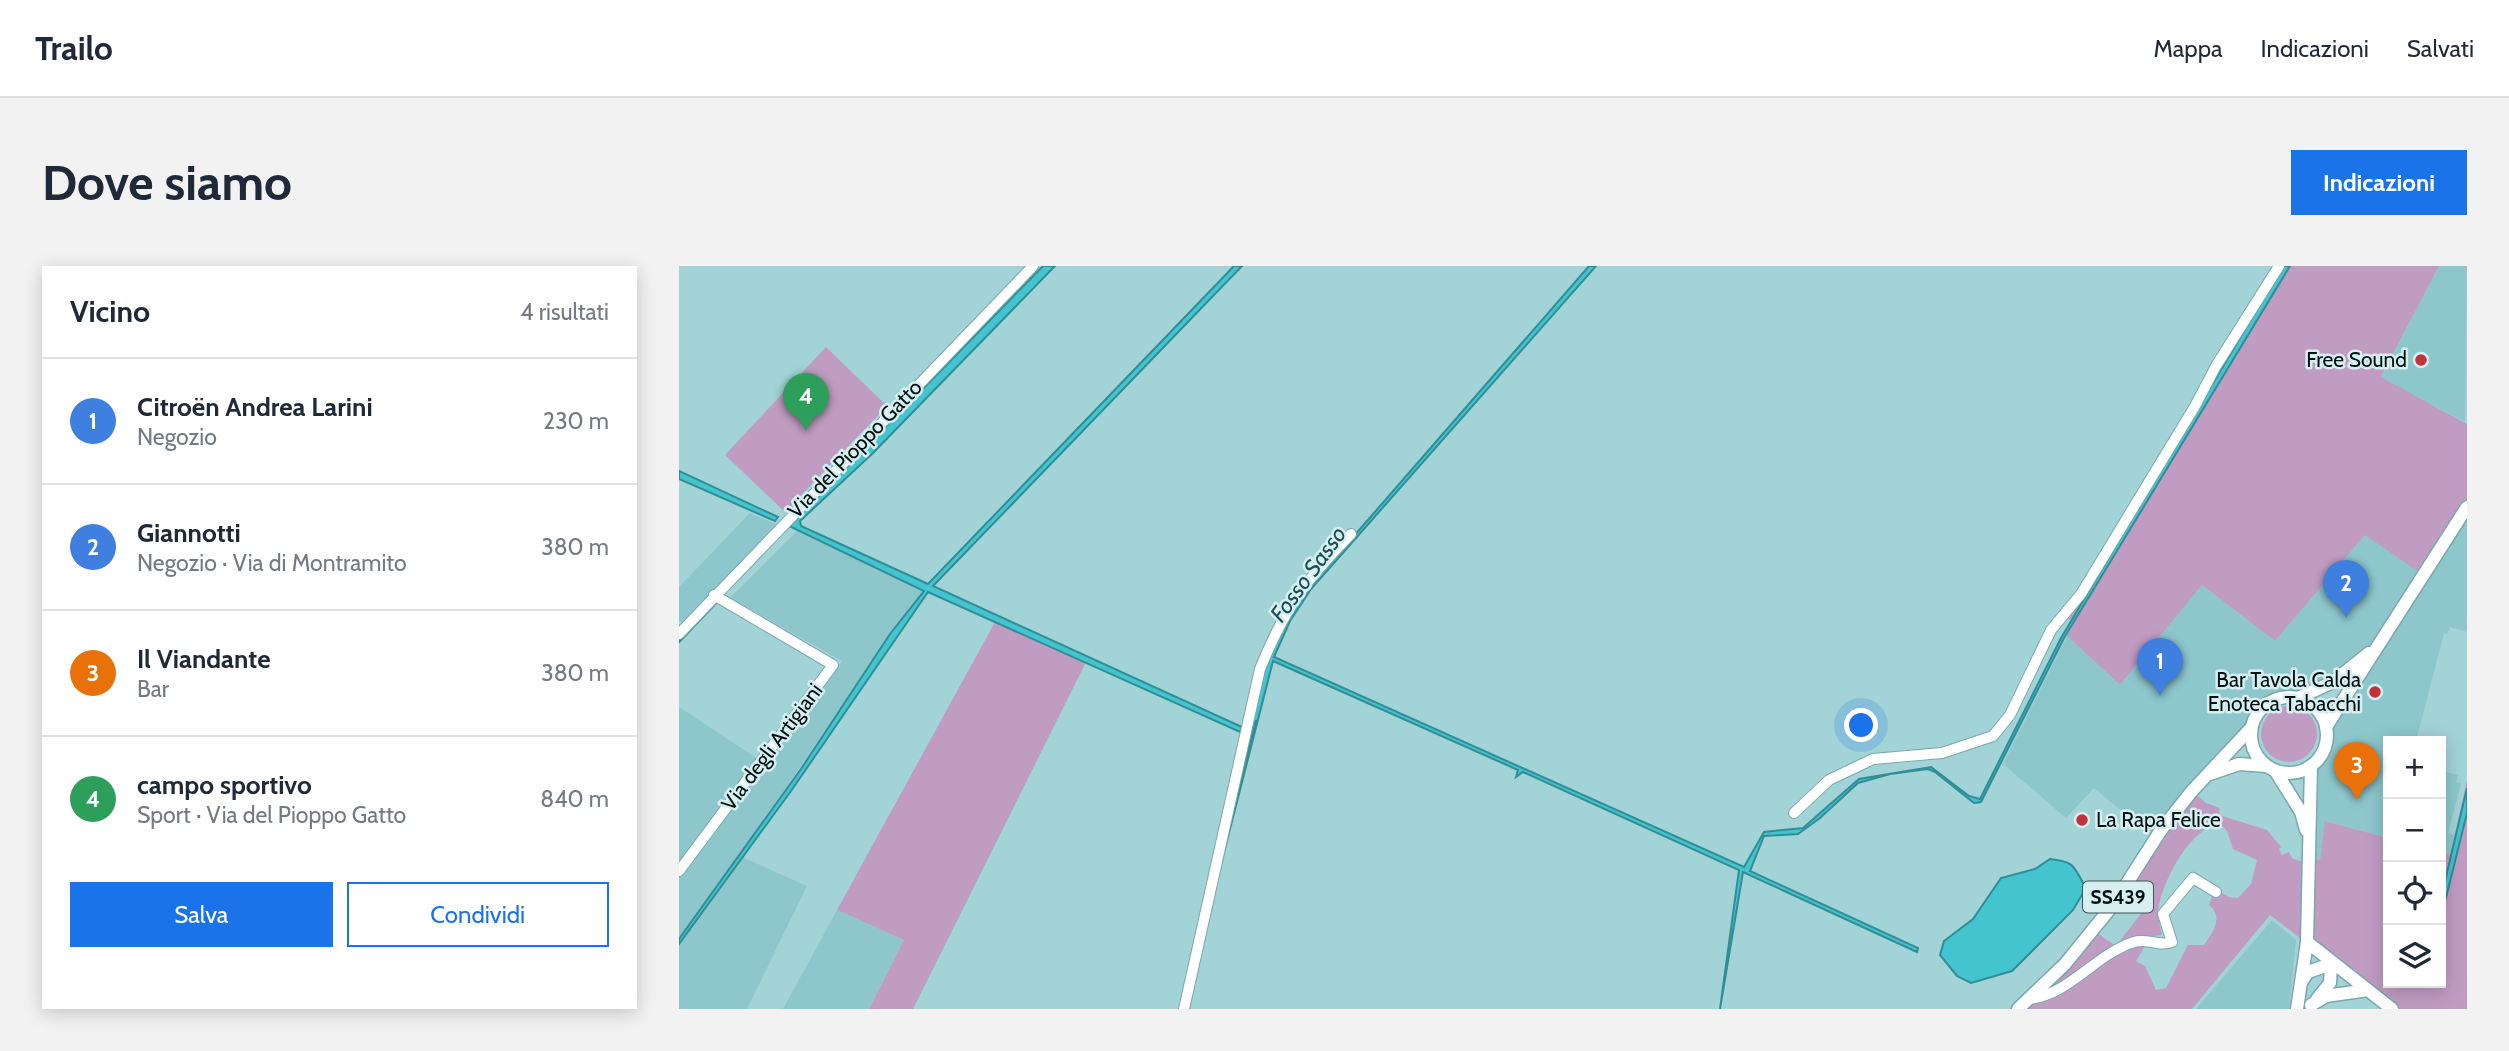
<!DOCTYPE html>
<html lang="it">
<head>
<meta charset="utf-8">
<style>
  body { margin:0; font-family:Cabin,sans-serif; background:#f2f2f3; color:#1f2937 }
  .controls { position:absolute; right:21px; bottom:21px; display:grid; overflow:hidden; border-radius:0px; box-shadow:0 4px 18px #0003 }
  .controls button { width:63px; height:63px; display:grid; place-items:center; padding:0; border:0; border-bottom:2px solid #e0e1e3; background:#fff; color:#1f2937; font:35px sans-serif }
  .you { position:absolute; left:1183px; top:460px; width:24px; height:24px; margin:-18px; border:5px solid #fff; border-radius:50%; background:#1a73e8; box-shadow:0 0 0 10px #1a73e833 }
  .badge { display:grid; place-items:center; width:46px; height:46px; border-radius:50%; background:#1a73e8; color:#fff; font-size:23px; font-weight:700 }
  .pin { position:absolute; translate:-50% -58px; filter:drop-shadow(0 2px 4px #0008) }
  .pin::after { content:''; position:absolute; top:37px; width:24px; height:21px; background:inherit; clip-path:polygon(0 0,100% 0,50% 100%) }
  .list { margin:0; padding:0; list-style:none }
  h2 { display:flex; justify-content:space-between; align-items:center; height:91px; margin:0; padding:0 28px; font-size:30px }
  h2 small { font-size:23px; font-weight:400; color:#747a83 }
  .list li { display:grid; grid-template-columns:46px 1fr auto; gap:21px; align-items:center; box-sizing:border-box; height:126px; padding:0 28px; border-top:2px solid #e0e1e3 }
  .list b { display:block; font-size:26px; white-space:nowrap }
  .list p { margin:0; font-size:23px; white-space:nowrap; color:#747a83 }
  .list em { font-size:23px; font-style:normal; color:#747a83 }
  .actions { display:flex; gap:14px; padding:21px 28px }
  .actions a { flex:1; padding:16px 0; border:2px solid #1a73e8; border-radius:0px; text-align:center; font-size:24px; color:#1a73e8 }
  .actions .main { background:#1a73e8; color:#fff }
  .icon { flex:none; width:38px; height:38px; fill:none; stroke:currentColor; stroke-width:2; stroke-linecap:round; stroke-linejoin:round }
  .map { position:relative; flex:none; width:1788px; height:743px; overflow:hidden; border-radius:0px }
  header { display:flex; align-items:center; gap:42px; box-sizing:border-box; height:98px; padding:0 35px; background:#fff; border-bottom:2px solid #e0e1e3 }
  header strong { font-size:33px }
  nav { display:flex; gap:38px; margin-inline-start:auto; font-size:24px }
  .intro { display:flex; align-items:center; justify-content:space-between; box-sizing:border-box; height:168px; padding:0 42px }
  h1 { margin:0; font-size:49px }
  .button { padding:18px 32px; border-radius:0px; background:#1a73e8; color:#fff; font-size:24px; font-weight:700 }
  main { display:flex; gap:42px; padding:0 42px }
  aside { flex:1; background:#fff; border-radius:0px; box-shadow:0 4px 18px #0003 }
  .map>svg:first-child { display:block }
</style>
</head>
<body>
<header>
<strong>Trailo</strong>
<nav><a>Mappa</a><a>Indicazioni</a><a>Salvati</a></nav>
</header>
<div class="intro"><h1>Dove siamo</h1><a class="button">Indicazioni</a></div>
<main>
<aside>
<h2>Vicino<small>4 risultati</small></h2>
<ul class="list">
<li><span class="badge" style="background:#3f7fe0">1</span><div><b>Citroën Andrea Larini</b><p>Negozio</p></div><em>230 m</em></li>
<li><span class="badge" style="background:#3f7fe0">2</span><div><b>Giannotti</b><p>Negozio · Via di Montramito</p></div><em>380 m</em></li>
<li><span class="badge" style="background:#e8710a">3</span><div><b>Il Viandante</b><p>Bar</p></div><em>380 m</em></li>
<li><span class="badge" style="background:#2e9e5b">4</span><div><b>campo sportivo</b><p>Sport · Via del Pioppo Gatto</p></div><em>840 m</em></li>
</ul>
<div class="actions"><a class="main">Salva</a><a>Condividi</a></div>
</aside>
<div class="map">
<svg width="1788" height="743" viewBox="0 0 1788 743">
  <rect width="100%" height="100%" fill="#a2d3d7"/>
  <g fill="#8dc7cc">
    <polygon points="1760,0 1788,0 1786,156 1702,112"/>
    <polygon points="71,247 97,258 4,357 0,355 0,321"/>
    <polygon points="1788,248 1788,366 1771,361 1768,368 1765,367 1737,475 1709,475 1709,572 1647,555 1641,594 1629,593 1632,500 1645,484 1647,461 1696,383 1619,432 1598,433 1587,438 1579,447 1572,461 1476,573 1415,522 1387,552 1324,498 1388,370 1441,419 1523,319 1596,375 1686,269"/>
    <polygon points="118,265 245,324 213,365 61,590 128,620 68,743 0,743 0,441 88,499 163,395 51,332"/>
    <polygon points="1762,505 1779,509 1777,516 1782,518 1769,567 1775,569 1771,589 1762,587"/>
    <polygon points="158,644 225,674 190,743 104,743"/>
    <polygon points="1593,654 1617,674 1610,743 1517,743"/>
  </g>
  <g fill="#c09cc3" fill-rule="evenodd">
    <polygon points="1596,0 1760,0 1702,111 1788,158 1788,241 1744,309 1686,269 1596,375 1523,319 1441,419 1388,370 1395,353 1382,353"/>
    <polygon points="147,81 208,140 106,246 46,189"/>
    <polygon points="316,356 407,396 234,743 190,743 225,674 158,644"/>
    <circle cx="1610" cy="468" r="28"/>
    <path d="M1788,514V743H1713L1591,649L1513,743H1339L1414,664L1437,680L1474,632L1449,616L1513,525L1527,537L1541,542L1540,549L1588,564L1602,581L1600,583L1603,589L1610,586L1613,592L1629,598V593L1641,594L1646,555L1709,572V717H1762V587L1771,589ZM1540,557L1548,565L1554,583L1578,594L1572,618L1559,632L1550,631L1543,627L1533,631L1530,639C1545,651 1534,666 1525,679H1509L1487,722L1477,724L1466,700L1457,695L1466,680L1457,672L1483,669C1482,662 1479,653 1479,646C1482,617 1510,564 1540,557Z"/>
  </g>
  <g fill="#44c4cf" stroke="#308e96" stroke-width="2">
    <polygon points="364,0 376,0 194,187 121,255 122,260 249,318 555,0 563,0 254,320 563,461 561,466 249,326 112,525 0,678 0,673 122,503 211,368 245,325 110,260"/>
    <polygon points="910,0 917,0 632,323 611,355 595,391 1065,601 1085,566 1124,562 1180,513 1252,501 1290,530 1301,533 1382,372 1604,0 1611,0 1385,372 1302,536 1295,537 1256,506 1249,503 1211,508 1179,517 1141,552 1119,568 1085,570 1071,605 1239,682 1238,686 1064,606 1041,743 1060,604 844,506 837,511 839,504 594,395 541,602 586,401 609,351 634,317"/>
    <polygon points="0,205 99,251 96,255 0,213"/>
    <polygon points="1788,522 1788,547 1762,652 1762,632"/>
    <path d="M1371,593C1398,596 1394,601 1407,622L1394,644L1333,705L1292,717L1278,710L1261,689L1265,675L1294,653L1322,612L1356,603Z"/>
  </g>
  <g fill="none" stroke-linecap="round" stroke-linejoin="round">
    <g stroke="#308e96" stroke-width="2.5">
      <polyline points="0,376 39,335"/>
      <polyline points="559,527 577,455"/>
    </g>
    <defs>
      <g id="minor">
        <polyline points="0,368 354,0"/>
        <polyline points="1115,547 1150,514 1194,493 1263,487 1314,470 1331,449 1372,364 1402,328 1516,140 1537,100 1600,0"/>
        <polyline points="0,605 154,399 35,329"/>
        <path d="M1350,733C1392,728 1415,689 1455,676C1468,672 1481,681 1493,676L1484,648L1514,612L1537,626"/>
        <path d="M505,743L581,403C606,341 626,315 672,268"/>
      </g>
      <g id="major">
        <circle cx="1610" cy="469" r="38"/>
        <polyline points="1619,432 1654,416 1690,387"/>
        <polyline points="1647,461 1788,241"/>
        <polyline points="1597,506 1622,546 1627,564"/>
        <polyline points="1531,508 1560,498 1587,500"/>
        <polyline points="1628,676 1713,743"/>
        <polyline points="1623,715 1629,706 1652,698"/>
        <polyline points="1638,733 1651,717 1652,698"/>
        <polyline points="1632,739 1647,730 1689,724"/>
        <polyline points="1339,743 1386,698 1434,639 1482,564 1513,525 1572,462"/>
        <polyline points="1618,743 1628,676 1632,500"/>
      </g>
    </defs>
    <use href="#minor" stroke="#79a8ad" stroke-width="12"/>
    <use href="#major" stroke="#79a8ad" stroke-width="15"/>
    <use href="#minor" stroke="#fff" stroke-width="10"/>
    <use href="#major" stroke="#fff" stroke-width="12"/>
  </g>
  <g fill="#c23239" stroke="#d7eff1" stroke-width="2.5">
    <circle cx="1742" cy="94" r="7"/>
    <circle cx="1696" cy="426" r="7"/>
    <circle cx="1403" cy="554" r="7"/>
  </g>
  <g text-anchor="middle" stroke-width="5" stroke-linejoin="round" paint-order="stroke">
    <rect fill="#d7eff1" stroke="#415354" stroke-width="2" x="1404" y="615.5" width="70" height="31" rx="5"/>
    <g font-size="19" font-weight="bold" fill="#011011">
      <text x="1439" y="638">SS439</text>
    </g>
    <g font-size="21" fill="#011011" stroke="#d7eff1" text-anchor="end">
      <text x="1728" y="101">Free Sound</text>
      <text x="1682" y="421">Bar Tavola Calda<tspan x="1682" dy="24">Enoteca Tabacchi</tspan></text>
      <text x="1417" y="561" text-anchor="start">La Rapa Felice</text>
    </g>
    <g font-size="21" fill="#011011" stroke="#d7eff1">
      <text transform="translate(176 183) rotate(-46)" y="7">Via del Pioppo Gatto</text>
      <text transform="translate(93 481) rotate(-53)" y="7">Via degli Artigiani</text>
    </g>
    <g font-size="23" font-style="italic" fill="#194f54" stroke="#d7eff1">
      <text transform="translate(629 308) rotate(-54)" y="8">Fosso Sasso</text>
    </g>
  </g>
</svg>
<div class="controls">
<button>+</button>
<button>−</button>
<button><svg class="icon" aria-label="locate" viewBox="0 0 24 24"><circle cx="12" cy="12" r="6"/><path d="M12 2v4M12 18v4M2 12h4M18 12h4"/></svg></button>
<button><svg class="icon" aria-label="layers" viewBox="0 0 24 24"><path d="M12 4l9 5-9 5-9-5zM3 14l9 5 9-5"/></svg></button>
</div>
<div class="you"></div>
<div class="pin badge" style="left:1481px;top:430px;background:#3f7fe0">1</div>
<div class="pin badge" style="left:1667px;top:352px;background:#3f7fe0">2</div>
<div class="pin badge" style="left:1678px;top:534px;background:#e8710a">3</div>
<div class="pin badge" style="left:127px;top:165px;background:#2e9e5b">4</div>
</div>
</main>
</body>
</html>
